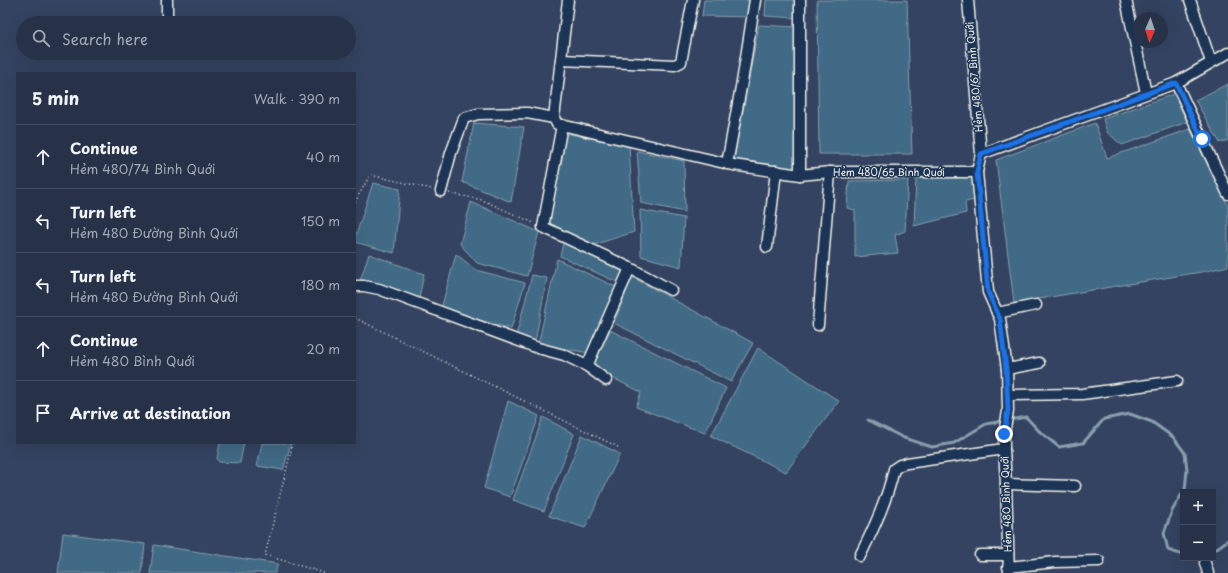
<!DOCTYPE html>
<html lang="en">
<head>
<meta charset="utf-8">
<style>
  body { margin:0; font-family:"Playpen Sans",sans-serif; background:#333e53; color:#f1f3f6 }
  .controls { position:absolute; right:12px; bottom:12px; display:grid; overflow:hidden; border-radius:0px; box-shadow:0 4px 16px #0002 }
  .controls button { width:36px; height:36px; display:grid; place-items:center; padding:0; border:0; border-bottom:1px solid #434d61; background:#273249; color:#f1f3f6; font:20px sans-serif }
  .compass { position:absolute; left:1132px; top:12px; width:36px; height:36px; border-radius:50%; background:#273249; box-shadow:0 4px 16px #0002; rotate:182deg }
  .stop { position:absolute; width:12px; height:12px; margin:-9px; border:3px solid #1a73e8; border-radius:50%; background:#fff }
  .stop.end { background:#1a73e8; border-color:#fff; box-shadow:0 1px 4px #0008 }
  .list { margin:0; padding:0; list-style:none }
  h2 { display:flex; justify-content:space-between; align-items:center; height:52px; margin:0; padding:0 16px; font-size:17px }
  h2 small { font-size:13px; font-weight:400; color:#a4aab4 }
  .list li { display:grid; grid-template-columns:26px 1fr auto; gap:12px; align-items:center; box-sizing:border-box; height:64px; padding:0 16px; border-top:1px solid #434d61 }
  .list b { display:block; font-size:15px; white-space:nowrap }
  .list p { margin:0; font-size:13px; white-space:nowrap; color:#a4aab4 }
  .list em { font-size:13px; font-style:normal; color:#a4aab4 }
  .icon { flex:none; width:22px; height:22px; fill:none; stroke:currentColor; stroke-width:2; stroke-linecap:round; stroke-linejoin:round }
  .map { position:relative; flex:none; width:1228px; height:573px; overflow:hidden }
  .search { position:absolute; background:#273249; box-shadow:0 4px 16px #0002; left:16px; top:16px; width:340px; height:44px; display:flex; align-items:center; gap:10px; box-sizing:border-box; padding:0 14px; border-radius:22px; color:#a4aab4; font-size:15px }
  .panel { position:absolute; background:#273249; box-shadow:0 4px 16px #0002; left:16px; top:72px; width:340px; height:372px; border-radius:0px }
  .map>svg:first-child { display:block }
</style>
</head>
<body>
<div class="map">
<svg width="1228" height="573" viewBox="0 0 1228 573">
  <rect width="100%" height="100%" fill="#344361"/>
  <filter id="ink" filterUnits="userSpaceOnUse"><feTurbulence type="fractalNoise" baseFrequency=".025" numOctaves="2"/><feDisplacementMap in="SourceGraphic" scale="8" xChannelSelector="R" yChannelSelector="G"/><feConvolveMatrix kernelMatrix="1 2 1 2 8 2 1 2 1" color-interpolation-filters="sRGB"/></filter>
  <g filter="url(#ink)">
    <g fill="#3f6a86" stroke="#87a0ad">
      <polygon points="704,0 752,0 751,17 702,16"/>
      <polygon points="766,0 797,0 797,18 765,16"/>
      <polygon points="817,0 907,0 912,154 819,154"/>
      <polygon points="759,25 796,27 796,169 734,159"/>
      <polygon points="1228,84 1228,140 1220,143 1195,100"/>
      <polygon points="1174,94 1187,122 1122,145 1107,132 1103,119"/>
      <polygon points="474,123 524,127 511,202 462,182"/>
      <polygon points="1095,123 1107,158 1190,129 1228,206 1228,266 1207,271 1014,303 996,160"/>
      <polygon points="564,133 629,146 634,232 593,245 548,224"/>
      <polygon points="637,151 684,161 685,212 641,203"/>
      <polygon points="974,177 975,200 965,202 966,213 914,226 916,178"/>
      <polygon points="908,180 905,231 895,235 898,253 855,257 855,210 847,208 849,181"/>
      <polygon points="373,183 400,189 394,253 355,242 355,238"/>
      <polygon points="471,202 539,232 527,276 477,263 460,244"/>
      <polygon points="640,210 684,218 681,267 641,256"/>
      <polygon points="564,239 624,268 625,274 621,284 560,256"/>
      <polygon points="369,254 424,274 419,298 360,281"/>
      <polygon points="456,254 476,270 525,283 511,329 441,309"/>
      <polygon points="557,259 618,288 590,353 538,345"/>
      <polygon points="532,275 547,278 535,342 516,336"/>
      <polygon points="632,277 753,343 731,382 614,323"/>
      <polygon points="610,330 726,388 705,433 636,407 641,392 592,368"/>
      <polygon points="758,348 839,401 786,472 711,436"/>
      <polygon points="508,401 539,416 510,497 484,488"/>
      <polygon points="543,417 574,434 544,511 513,500"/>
      <polygon points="582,435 620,454 585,528 549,516"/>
      <polygon points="220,443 244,443 240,463 219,462 217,459"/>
      <polygon points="262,443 291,443 283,470 257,466"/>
      <polygon points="63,533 145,544 142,573 58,573"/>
      <polygon points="154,545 278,564 275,573 150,573"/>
    </g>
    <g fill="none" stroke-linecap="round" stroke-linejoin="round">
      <g stroke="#87a0ad" stroke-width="3">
        <polyline points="868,420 904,438 932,447 954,443 986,424 1026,417 1039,431 1059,447 1083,443 1104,419 1130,414 1152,422 1173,437 1185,453 1187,470 1185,490 1183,492"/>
        <polyline points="1183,492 1172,511 1164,533 1168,550 1183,555"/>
        <polyline points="1213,551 1228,540"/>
      </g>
      <defs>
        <g id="minor">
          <polyline points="167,0 167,16"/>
          <polyline points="568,0 554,118 557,124 733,165 800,175 830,172 977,172"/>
          <polyline points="800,0 800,175"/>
          <polyline points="968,0 981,154"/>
          <polyline points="1126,0 1146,93"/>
          <polyline points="1190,0 1211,62"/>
          <polyline points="561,60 675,65 681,62 693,0"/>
          <polyline points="1176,83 1228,194"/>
          <polyline points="562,125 543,227 630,268 587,366"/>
          <polyline points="727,164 743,76 755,0"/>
          <polyline points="441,191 451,153 464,118 478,114 527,113 554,118"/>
          <polyline points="767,247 776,171"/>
          <polyline points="630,268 671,290"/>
          <polyline points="355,286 364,286 379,289 538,348 564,355 587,366 606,380"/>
          <polyline points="997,313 1036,305"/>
          <polyline points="818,325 830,172"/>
          <polyline points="1007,369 1039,363"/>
          <polyline points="1008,395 1082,394 1177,381"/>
          <polyline points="1006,484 1075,486"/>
          <polyline points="980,555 1008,555"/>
          <path d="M860,556C874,528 887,500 894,469L900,465L907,463L1004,449"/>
          <polyline points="1205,563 1208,573"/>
          <polyline points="1008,567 1055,562 1099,561"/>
          <polyline points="1009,573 1006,484 1004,449 1004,434 1008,411 1007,369 1000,319 988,292 977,172 981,154 1176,83 1228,53"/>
        </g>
      </defs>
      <use href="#minor" stroke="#f4f1e8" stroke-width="13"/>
      <g stroke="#f4f1e8" stroke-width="1.5" stroke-dasharray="1 3" stroke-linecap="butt">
        <polyline points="449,193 482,200 534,223"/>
        <polyline points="355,202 370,175 432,189"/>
        <polyline points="355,318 618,447"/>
        <polyline points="293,443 265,555 324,573"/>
      </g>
      <use href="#minor" stroke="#1d3557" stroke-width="10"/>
    </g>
  </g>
  <g fill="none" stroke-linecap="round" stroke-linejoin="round" filter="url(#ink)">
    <polyline stroke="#1a73e8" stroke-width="5" points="1004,434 1008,410 1006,369 1000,319 988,292 977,172 981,154 1176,83 1202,139"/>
  </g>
  <g text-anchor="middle" stroke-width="3" stroke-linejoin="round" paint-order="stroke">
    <g font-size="10" fill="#f4f1e8" stroke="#1d3557">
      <text transform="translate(974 77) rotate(-95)" y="4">Hẻm 480/67 Bình Quới</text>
      <text x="889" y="176">Hẻm 480/65 Bình Quới</text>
      <text transform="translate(1006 504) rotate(-92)" y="4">Hẻm 480 Bình Quới</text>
    </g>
  </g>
</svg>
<div class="controls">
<button>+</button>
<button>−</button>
</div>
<svg class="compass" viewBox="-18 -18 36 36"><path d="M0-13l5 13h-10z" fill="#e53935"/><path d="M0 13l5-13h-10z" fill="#a4aab4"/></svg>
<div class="stop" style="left:1202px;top:139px"></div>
<div class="stop end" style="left:1004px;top:434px"></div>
<div class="search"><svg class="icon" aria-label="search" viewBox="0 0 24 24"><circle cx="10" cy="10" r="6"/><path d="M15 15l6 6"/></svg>Search here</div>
<section class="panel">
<h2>5 min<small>Walk · 390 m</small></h2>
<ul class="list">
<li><svg class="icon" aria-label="ahead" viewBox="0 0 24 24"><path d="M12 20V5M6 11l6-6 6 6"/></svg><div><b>Continue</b><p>Hẻm 480/74 Bình Quới</p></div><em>40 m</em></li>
<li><svg class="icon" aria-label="left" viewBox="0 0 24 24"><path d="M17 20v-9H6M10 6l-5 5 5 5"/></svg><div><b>Turn left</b><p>Hẻm 480 Đường Bình Quới</p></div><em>150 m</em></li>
<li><svg class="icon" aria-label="left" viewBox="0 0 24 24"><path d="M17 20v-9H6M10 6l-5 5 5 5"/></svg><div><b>Turn left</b><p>Hẻm 480 Đường Bình Quới</p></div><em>180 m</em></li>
<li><svg class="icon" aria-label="ahead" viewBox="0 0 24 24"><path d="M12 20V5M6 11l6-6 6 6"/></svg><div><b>Continue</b><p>Hẻm 480 Bình Quới</p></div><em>20 m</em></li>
<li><svg class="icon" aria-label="arrive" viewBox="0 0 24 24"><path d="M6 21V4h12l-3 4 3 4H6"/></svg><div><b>Arrive at destination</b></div></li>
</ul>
</section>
</div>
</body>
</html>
